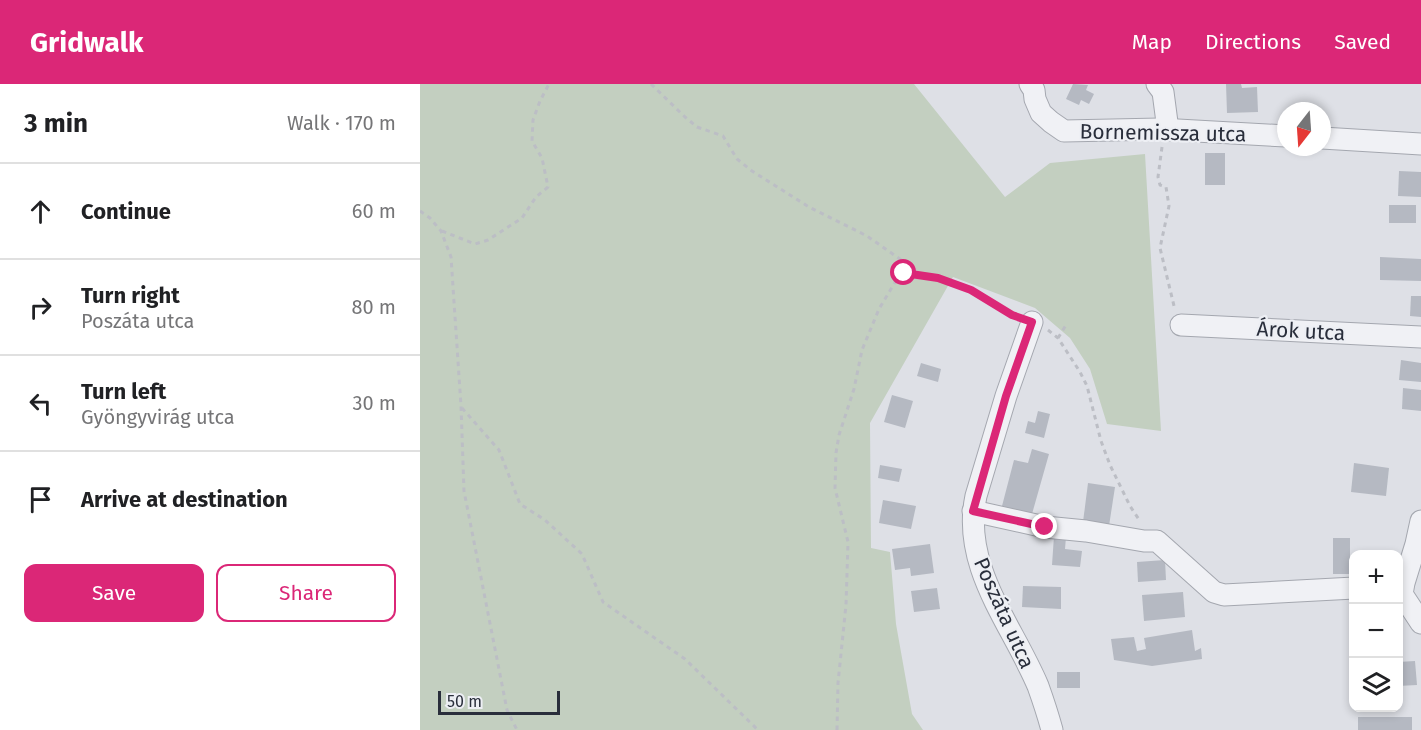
<!DOCTYPE html>
<html lang="en">
<head>
<meta charset="utf-8">
<style>
  body { margin:0; font-family:"Fira Sans",sans-serif; background:#f6f6f6; color:#202124 }
  .controls { position:absolute; right:18px; bottom:18px; display:grid; overflow:hidden; border-radius:12px; box-shadow:0 3px 9px #0003 }
  .controls button { width:54px; height:54px; display:grid; place-items:center; padding:0; border:0; border-bottom:2px solid #e0e0e0; background:#fff; color:#202124; font:30px sans-serif }
  .compass { position:absolute; left:857px; top:18px; width:54px; height:54px; border-radius:50%; background:#fff; box-shadow:0 3px 9px #0003; rotate:197deg }
  .scale { position:absolute; left:18px; bottom:15px; width:122px; box-sizing:border-box; padding-left:6px; border:3px solid #292e3b; border-top:0; font-size:16px; line-height:21px; white-space:nowrap; color:#292e3b; -webkit-text-stroke:4px #edeff4; paint-order:stroke }
  .stop { position:absolute; width:18px; height:18px; margin:-14px; border:4px solid #db2777; border-radius:50%; background:#fff }
  .stop.end { background:#db2777; border-color:#fff; box-shadow:0 2px 6px #0008 }
  .list { margin:0; padding:0; list-style:none }
  h2 { display:flex; justify-content:space-between; align-items:center; height:78px; margin:0; padding:0 24px; font-size:26px }
  h2 small { font-size:20px; font-weight:400; color:#757577 }
  .list li { display:grid; grid-template-columns:39px 1fr auto; gap:18px; align-items:center; box-sizing:border-box; height:96px; padding:0 24px; border-top:2px solid #e0e0e0 }
  .list b { display:block; font-size:22px; white-space:nowrap }
  .list p { margin:0; font-size:20px; white-space:nowrap; color:#757577 }
  .list em { font-size:20px; font-style:normal; color:#757577 }
  .actions { display:flex; gap:12px; padding:18px 24px }
  .actions a { flex:1; padding:14px 0; border:2px solid #db2777; border-radius:12px; text-align:center; font-size:21px; color:#db2777 }
  .actions .main { background:#db2777; color:#fff }
  .icon { flex:none; width:33px; height:33px; fill:none; stroke:currentColor; stroke-width:2; stroke-linecap:round; stroke-linejoin:round }
  .map { position:relative; flex:none; width:1001px; height:646px; overflow:hidden }
  header { display:flex; align-items:center; gap:36px; box-sizing:border-box; height:84px; padding:0 30px; background:#db2777; color:#fff }
  header strong { font-size:28px }
  nav { display:flex; gap:33px; margin-inline-start:auto; font-size:21px }
  main { display:flex }
  aside { flex:1; background:#fff }
  .map>svg:first-child { display:block }
</style>
</head>
<body>
<header>
<strong>Gridwalk</strong>
<nav><a>Map</a><a>Directions</a><a>Saved</a></nav>
</header>
<main>
<aside>
<h2>3 min<small>Walk · 170 m</small></h2>
<ul class="list">
<li><svg class="icon" aria-label="ahead" viewBox="0 0 24 24"><path d="M12 20V5M6 11l6-6 6 6"/></svg><div><b>Continue</b></div><em>60 m</em></li>
<li><svg class="icon" aria-label="right" viewBox="0 0 24 24"><path d="M7 20v-9h11M14 6l5 5-5 5"/></svg><div><b>Turn right</b><p>Poszáta utca</p></div><em>80 m</em></li>
<li><svg class="icon" aria-label="left" viewBox="0 0 24 24"><path d="M17 20v-9H6M10 6l-5 5 5 5"/></svg><div><b>Turn left</b><p>Gyöngyvirág utca</p></div><em>30 m</em></li>
<li><svg class="icon" aria-label="arrive" viewBox="0 0 24 24"><path d="M6 21V4h12l-3 4 3 4H6"/></svg><div><b>Arrive at destination</b></div></li>
</ul>
<div class="actions"><a class="main">Save</a><a>Share</a></div>
</aside>
<div class="map">
<svg width="1001" height="646" viewBox="0 0 1001 646">
  <rect width="100%" height="100%" fill="#dee0e6"/>
  <polygon fill="#c3cfc0" points="0,0 494,0 585,113 630,79 725,70 741,347 687,340 670,285 650,254 615,224 533,193 450,339 451,464 470,468 476,540 492,630 503,646 0,646"/>
  <g fill="#b5b9c2">
    <polygon points="653,0 668,1 666,6 674,10 669,20 661,16 659,21 646,15"/>
    <polygon points="806,0 821,0 822,4 837,3 838,28 807,29"/>
    <rect x="785" y="69" width="20" height="32"/>
    <polygon points="979,87 1001,88 1001,113 978,112"/>
    <rect x="969" y="121" width="27" height="18"/>
    <polygon points="960,173 1001,175 1001,197 960,196"/>
    <polygon points="991,212 1001,212 1001,233 990,232"/>
    <polygon points="981,276 1001,279 1001,298 979,296"/>
    <polygon points="501,279 521,285 518,298 497,292"/>
    <polygon points="983,304 1001,306 1001,327 982,325"/>
    <polygon points="472,311 493,317 485,344 464,338"/>
    <polygon points="618,327 630,330 624,354 605,349 608,337 615,339"/>
    <polygon points="612,365 629,370 612,430 582,422 594,376 608,379"/>
    <polygon points="934,379 969,384 966,412 931,408"/>
    <polygon points="460,381 482,385 479,398 458,394"/>
    <polygon points="668,399 695,403 689,442 663,438"/>
    <polygon points="463,416 496,422 491,445 459,439"/>
    <polygon points="634,452 646,453 645,465 662,467 660,483 632,481"/>
    <polygon points="913,454 930,454 930,473 934,473 934,490 913,490"/>
    <polygon points="510,460 514,489 491,492 490,484 475,486 472,465"/>
    <polygon points="745,476 746,496 718,498 717,478"/>
    <polygon points="603,502 641,503 641,525 602,523"/>
    <polygon points="517,504 520,525 494,528 491,507"/>
    <polygon points="763,508 765,533 724,537 722,511"/>
    <polygon points="772,546 775,567 781,564 782,575 732,582 694,576 691,555 714,553 717,567 726,565 724,554"/>
    <polygon points="995,577 997,601 978,602 978,578"/>
    <rect x="637" y="588" width="23" height="16"/>
    <rect x="938" y="633" width="54" height="13"/>
  </g>
  <g fill="none" stroke-linecap="round" stroke-linejoin="round">
    <defs>
      <g id="minor">
        <polyline points="610,0 614,6 615,15 621,29 631,38 644,47 740,45 866,52"/>
        <polyline points="737,0 743,8 748,46"/>
        <polyline points="902,54 1001,60"/>
        <path d="M612,238L586,312L556,412C541,483 592,540 618,602C623,616 628,631 632,646"/>
        <polyline points="761,241 1001,253"/>
        <polyline points="553,427 625,443 666,447 724,457 737,457 794,508 804,511 934,504"/>
        <polyline points="1001,437 996,460 984,499 982,510 1001,539"/>
      </g>
    </defs>
    <use href="#minor" stroke="#a4a7af" stroke-width="23"/>
    <g stroke="#bcbec5" stroke-width="3" stroke-dasharray="4.5 4.5" stroke-linecap="butt">
      <polyline points="231,0 265,33 277,43 303,52 317,75 332,87 389,123 447,152 500,189"/>
      <polyline points="742,63 738,93 740,101 746,103 749,122 740,164 755,226"/>
      <polyline points="0,127 10,134 21,147 31,173 41,322 44,407 87,626 97,646"/>
      <polyline points="22,147 55,160 68,156 102,134 116,113 128,103 122,74 112,57 113,36 120,17 129,0"/>
      <polyline points="628,246 638,254 660,288 667,302 681,357 690,381 710,422 720,437"/>
      <polyline points="638,254 646,241"/>
      <polyline points="42,324 79,366 100,420 125,436 162,470 183,518 265,575 338,646"/>
      <polyline points="417,646 418,599 426,521 428,458 415,404 416,369 419,351 434,305 442,266 459,225 477,195 484,189 502,190 518,194 551,205 594,232"/>
    </g>
    <use href="#minor" stroke="#f0f1f5" stroke-width="21"/>
  </g>
  <g fill="none" stroke-linecap="round" stroke-linejoin="round">
    <polyline stroke="#db2777" stroke-width="8" points="484,189 518,194 551,206 592,231 612,238 586,312 553,427 625,443"/>
  </g>
  <g text-anchor="middle" stroke-width="4.5" stroke-linejoin="round" paint-order="stroke">
    <g font-size="21" fill="#292e3b" stroke="#edeff4">
      <text transform="translate(743 49) rotate(1)" y="7">Bornemissza utca</text>
      <text transform="translate(881 247) rotate(3)" y="7">Árok utca</text>
      <text transform="translate(584 529) rotate(66)" y="7">Poszáta utca</text>
    </g>
  </g>
</svg>
<div class="controls">
<button>+</button>
<button>−</button>
<button><svg class="icon" aria-label="layers" viewBox="0 0 24 24"><path d="M12 4l9 5-9 5-9-5zM3 14l9 5 9-5"/></svg></button>
</div>
<svg class="compass" viewBox="-18 -18 36 36"><path d="M0-13l5 13h-10z" fill="#e53935"/><path d="M0 13l5-13h-10z" fill="#757577"/></svg>
<div class="scale">50 m</div>
<div class="stop" style="left:484px;top:189px"></div>
<div class="stop end" style="left:625px;top:443px"></div>
</div>
</main>
</body>
</html>
